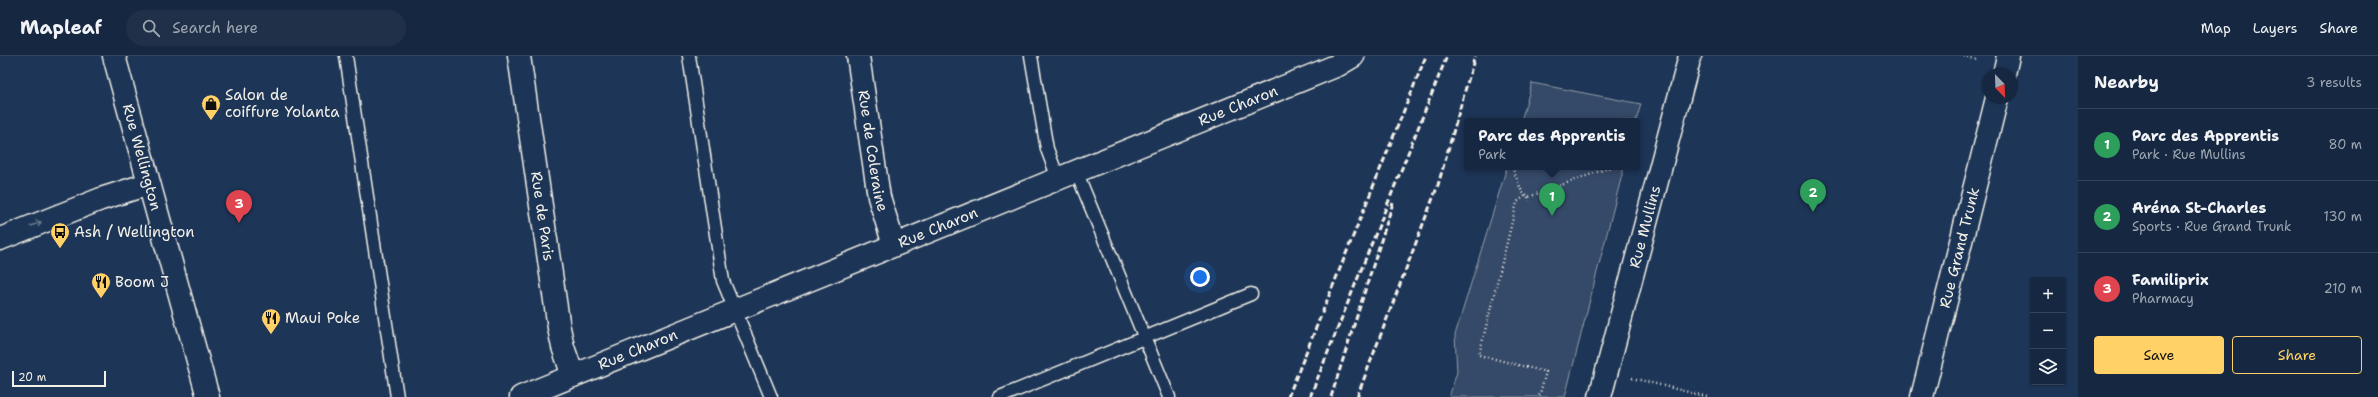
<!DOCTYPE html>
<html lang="en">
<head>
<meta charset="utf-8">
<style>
  body { margin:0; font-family:"Shantell Sans",sans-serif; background:#1f3048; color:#f1f3f6 }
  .controls { position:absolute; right:12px; bottom:12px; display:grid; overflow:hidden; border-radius:4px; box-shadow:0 1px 3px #0004 }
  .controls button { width:36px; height:36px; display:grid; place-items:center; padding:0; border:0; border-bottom:1px solid #35445a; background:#162841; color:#f1f3f6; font:20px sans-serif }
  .compass { position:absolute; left:1982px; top:12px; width:36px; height:36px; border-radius:50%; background:#162841; box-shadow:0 1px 3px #0004; rotate:157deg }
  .scale { position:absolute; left:12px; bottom:10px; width:94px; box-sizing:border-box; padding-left:4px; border:2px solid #f4f1e8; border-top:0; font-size:11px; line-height:14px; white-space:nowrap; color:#f4f1e8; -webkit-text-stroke:3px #1d3557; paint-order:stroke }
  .you { position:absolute; left:1200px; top:221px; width:14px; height:14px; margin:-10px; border:3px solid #fff; border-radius:50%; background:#1a73e8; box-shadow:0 0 0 6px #1a73e833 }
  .badge { display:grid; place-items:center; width:26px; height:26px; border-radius:50%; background:#ffd166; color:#fff; font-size:13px; font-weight:700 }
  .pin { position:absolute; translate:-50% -33px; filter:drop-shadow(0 1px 2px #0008) }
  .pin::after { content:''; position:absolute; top:21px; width:14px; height:12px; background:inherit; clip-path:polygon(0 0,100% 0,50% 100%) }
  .popup { position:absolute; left:1464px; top:62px; width:176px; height:52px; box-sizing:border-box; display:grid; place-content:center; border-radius:4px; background:#162841; filter:drop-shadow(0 1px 3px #0005); font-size:13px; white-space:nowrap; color:#9ea6b1 }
  .popup b { font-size:15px; color:#f1f3f6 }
  .popup::after { content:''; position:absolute; left:50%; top:100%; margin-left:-8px; border:8px solid transparent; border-top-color:#162841 }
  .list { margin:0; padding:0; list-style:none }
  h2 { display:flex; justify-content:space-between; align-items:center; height:52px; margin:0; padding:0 16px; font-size:17px }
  h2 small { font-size:13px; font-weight:400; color:#9ea6b1 }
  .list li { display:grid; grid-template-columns:26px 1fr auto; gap:12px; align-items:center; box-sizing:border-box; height:72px; padding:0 16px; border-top:1px solid #35445a }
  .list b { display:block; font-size:15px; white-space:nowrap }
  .list p { margin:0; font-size:13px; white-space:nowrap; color:#9ea6b1 }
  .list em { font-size:13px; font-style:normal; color:#9ea6b1 }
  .actions { display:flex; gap:8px; padding:12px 16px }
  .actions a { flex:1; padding:9px 0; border:1px solid #ffd166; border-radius:4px; text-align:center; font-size:14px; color:#ffd166 }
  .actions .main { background:#ffd166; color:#111 }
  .icon { flex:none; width:22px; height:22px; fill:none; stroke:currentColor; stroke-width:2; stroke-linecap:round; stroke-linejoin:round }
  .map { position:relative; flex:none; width:2078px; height:341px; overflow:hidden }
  header { display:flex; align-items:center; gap:24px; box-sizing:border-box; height:56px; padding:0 20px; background:#162841; border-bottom:1px solid #35445a }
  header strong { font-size:19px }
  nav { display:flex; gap:22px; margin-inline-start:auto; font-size:14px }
  .search { width:280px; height:36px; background:#1f3048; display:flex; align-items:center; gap:10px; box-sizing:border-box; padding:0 14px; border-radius:22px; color:#9ea6b1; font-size:15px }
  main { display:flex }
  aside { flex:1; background:#162841 }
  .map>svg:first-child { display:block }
</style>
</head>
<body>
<header>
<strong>Mapleaf</strong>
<div class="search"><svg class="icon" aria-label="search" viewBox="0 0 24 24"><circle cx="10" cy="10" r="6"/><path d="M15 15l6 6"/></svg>Search here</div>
<nav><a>Map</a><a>Layers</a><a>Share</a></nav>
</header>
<main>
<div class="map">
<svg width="2078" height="341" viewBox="0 0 2078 341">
  <rect width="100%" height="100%" fill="#1d3557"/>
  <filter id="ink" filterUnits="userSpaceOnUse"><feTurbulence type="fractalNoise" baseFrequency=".025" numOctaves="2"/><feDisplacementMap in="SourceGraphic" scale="8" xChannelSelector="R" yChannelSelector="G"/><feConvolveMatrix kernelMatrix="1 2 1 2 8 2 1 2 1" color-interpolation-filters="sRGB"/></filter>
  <g filter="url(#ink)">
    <g fill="#354a67" stroke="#949ea8">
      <polygon points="1532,27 1641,48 1636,65 1521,65"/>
      <polygon points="1507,111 1624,111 1565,341 1449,341 1457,316 1455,279"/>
    </g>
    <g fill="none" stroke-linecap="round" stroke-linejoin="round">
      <defs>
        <g id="service">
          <polyline points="346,0 397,341"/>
          <polyline points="689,0 723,225 771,341"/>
          <polyline points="1031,0 1047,93 1058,122"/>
          <polyline points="1076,115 1169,341"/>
          <polyline points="1000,341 1251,238"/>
        </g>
        <g id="minor">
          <path id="s1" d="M519,0L559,272L563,291L573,320"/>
          <path id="s2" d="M858,0L879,141L894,189"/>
          <polyline points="2004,18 2008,0"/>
          <polyline points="0,183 101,143 148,128"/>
          <path id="s3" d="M521,341L1338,9L1353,0"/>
          <path id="s4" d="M1600,341L1690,0"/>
          <path id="s5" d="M1922,341L1997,42"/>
        </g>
        <g id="secondary">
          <path id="s6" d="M114,0L208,341"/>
        </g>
      </defs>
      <use href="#service" stroke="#f4f1e8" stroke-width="15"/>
      <use href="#minor" stroke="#f4f1e8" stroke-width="25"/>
      <use href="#secondary" stroke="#f4f1e8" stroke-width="25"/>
      <g stroke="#f4f1e8" stroke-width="2.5" stroke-dasharray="1 3" stroke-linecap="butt">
        <polyline points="1964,0 1977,4"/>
        <polyline points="1637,76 1639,75"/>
        <polyline points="1512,111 1522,136 1528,141 1611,111"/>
        <polyline points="1628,111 1629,111"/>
        <polyline points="1525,140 1517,146 1479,299 1546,316 1539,341"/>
        <polyline points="1528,141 1529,145"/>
        <polyline points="1632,322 1708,341"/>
      </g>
      <use href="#service" stroke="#1d3557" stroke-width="12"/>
      <use href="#minor" stroke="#1d3557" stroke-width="22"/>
      <use href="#secondary" stroke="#1d3557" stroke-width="22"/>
      <g stroke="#f4f1e8" stroke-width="3" stroke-dasharray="6 3" stroke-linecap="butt">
        <polyline points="1288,341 1426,0"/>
        <polyline points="1310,341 1447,0"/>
        <polyline points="1331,341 1393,147"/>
        <polyline points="1357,341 1438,129 1475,0"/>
      </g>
    </g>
    <defs><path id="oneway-shaft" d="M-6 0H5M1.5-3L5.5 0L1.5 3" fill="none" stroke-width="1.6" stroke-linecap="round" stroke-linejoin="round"/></defs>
    <use stroke="#68778a" href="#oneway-shaft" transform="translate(36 168) rotate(-22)"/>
  </g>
  <defs>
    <symbol id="shop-pin" viewBox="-11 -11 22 30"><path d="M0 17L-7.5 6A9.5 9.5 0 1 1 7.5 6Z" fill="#ffd166" stroke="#1d3557"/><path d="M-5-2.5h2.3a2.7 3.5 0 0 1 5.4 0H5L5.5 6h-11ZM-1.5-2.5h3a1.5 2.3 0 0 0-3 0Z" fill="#111"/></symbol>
    <symbol id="bus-pin" viewBox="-11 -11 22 30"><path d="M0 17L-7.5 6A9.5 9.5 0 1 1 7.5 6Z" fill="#ffd166" stroke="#1d3557"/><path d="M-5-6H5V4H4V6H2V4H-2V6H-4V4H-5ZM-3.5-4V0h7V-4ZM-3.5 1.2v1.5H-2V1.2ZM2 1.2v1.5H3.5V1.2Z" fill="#111"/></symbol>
    <symbol id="restaurant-pin" viewBox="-11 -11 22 30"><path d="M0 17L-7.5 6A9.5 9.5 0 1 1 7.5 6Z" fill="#ffd166" stroke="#1d3557"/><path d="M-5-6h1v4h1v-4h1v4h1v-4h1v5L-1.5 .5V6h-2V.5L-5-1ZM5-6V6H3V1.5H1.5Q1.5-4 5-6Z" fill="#111"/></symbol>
  </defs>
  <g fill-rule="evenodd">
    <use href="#shop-pin" x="200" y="37" width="22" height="30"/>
    <use href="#bus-pin" x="49" y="165" width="22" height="30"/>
    <use href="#restaurant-pin" x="90" y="215" width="22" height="30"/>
    <use href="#restaurant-pin" x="260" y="251" width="22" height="30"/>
  </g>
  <g text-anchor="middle" stroke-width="3" stroke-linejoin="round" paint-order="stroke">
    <g font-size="15" fill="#f4f1e8" stroke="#1d3557" text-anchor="start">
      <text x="225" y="44">Salon de<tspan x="225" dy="17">coiffure Yolanta</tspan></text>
      <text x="74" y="181">Ash / Wellington</text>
      <text x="115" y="231">Boom J</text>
      <text x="285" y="267">Maui Poke</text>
    </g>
    <g font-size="15" fill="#f4f1e8" stroke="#1d3557">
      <text dy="5" stroke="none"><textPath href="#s3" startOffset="774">Rue Charon</textPath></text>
      <text dy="5" stroke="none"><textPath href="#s2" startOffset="96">Rue de Coleraine</textPath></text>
      <text dy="5" stroke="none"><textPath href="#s6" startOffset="105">Rue Wellington</textPath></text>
      <text dy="5" stroke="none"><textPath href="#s1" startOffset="162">Rue de Paris</textPath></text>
      <text dy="5" stroke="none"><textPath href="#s3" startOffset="450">Rue Charon</textPath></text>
      <text dy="5" stroke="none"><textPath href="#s4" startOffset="176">Rue Mullins</textPath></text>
      <text dy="5" stroke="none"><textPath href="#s5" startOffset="154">Rue Grand Trunk</textPath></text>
      <text dy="5" stroke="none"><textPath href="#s3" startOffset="126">Rue Charon</textPath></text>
    </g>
  </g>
</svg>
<div class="controls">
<button>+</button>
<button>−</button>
<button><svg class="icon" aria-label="layers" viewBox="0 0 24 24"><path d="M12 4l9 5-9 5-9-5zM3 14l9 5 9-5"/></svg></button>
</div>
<svg class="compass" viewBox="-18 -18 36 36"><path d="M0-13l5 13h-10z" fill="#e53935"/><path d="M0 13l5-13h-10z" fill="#9ea6b1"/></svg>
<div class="scale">20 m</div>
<div class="you"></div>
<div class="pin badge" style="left:1552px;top:160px;background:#2e9e5b">1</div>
<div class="popup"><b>Parc des Apprentis</b>Park</div>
<div class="pin badge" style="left:1813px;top:156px;background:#2e9e5b">2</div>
<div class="pin badge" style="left:239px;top:167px;background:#e0444e">3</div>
</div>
<aside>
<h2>Nearby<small>3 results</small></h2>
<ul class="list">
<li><span class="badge" style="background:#2e9e5b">1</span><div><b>Parc des Apprentis</b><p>Park · Rue Mullins</p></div><em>80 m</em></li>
<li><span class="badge" style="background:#2e9e5b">2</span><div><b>Aréna St-Charles</b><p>Sports · Rue Grand Trunk</p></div><em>130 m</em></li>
<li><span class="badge" style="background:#e0444e">3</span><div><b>Familiprix</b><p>Pharmacy</p></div><em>210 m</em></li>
</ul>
<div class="actions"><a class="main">Save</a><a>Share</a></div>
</aside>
</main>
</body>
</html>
